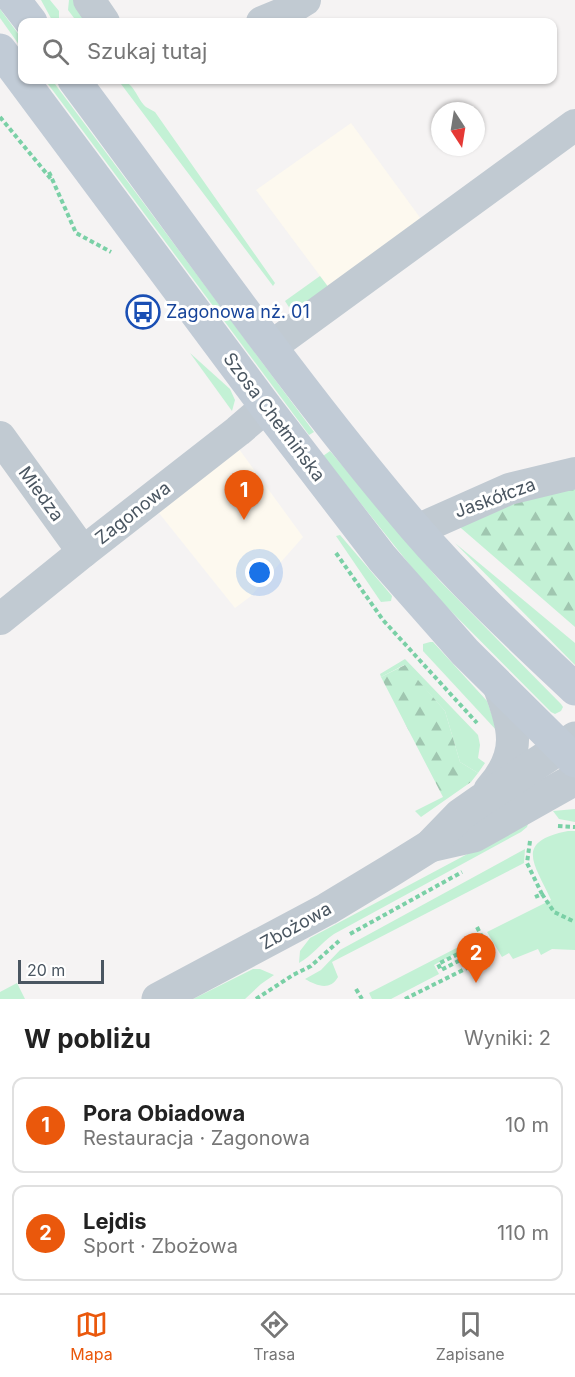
<!DOCTYPE html>
<html lang="pl">
<head>
<meta charset="utf-8">
<style>
  body { margin:0; font-family:Inter,sans-serif; background:#f2f2f2; color:#222 }
  .compass { position:absolute; left:431px; top:102px; width:54px; height:54px; border-radius:50%; background:#fff; box-shadow:0 2px 4px #0004; rotate:168deg }
  .scale { position:absolute; left:18px; bottom:15px; width:86px; box-sizing:border-box; padding-left:6px; border:3px solid #4a5661; border-top:0; font-size:16px; line-height:21px; white-space:nowrap; color:#4a5661; -webkit-text-stroke:4px #fff; paint-order:stroke }
  .you { position:absolute; left:260px; top:573px; width:21px; height:21px; margin:-15px; border:4px solid #fff; border-radius:50%; background:#1a73e8; box-shadow:0 0 0 9px #1a73e833 }
  .badge { display:grid; place-items:center; width:39px; height:39px; border-radius:50%; background:#ea580c; color:#fff; font-size:20px; font-weight:700 }
  .pin { position:absolute; translate:-50% -50px; filter:drop-shadow(0 2px 3px #0008) }
  .pin::after { content:''; position:absolute; top:32px; width:21px; height:18px; background:inherit; clip-path:polygon(0 0,100% 0,50% 100%) }
  .list { margin:0; padding:0; list-style:none }
  h2 { display:flex; justify-content:space-between; align-items:center; height:78px; margin:0; padding:0 24px; font-size:26px }
  h2 small { font-size:20px; font-weight:400; color:#767676 }
  .list li { display:grid; grid-template-columns:39px 1fr auto; gap:18px; align-items:center; box-sizing:border-box; height:96px; margin:0 12px 12px; padding:0 12px; border:2px solid #e0e0e0; border-radius:12px }
  .list b { display:block; font-size:22px; white-space:nowrap }
  .list p { margin:0; font-size:20px; white-space:nowrap; color:#767676 }
  .list em { font-size:20px; font-style:normal; color:#767676 }
  .icon { flex:none; width:33px; height:33px; fill:none; stroke:currentColor; stroke-width:2; stroke-linecap:round; stroke-linejoin:round }
  .map { position:relative; flex:none; width:575px; height:999px; overflow:hidden }
  .search { position:absolute; background:#fff; box-shadow:0 2px 4px #0004; left:18px; right:18px; top:18px; height:66px; display:flex; align-items:center; gap:15px; box-sizing:border-box; padding:0 21px; border-radius:12px; color:#767676; font-size:22px }
  .sheet { height:294px; background:#fff }
  nav { display:flex; justify-content:space-around; align-items:center; box-sizing:border-box; height:84px; border-top:2px solid #e0e0e0; background:#fff; font-size:16px; color:#767676 }
  nav a { display:grid; justify-items:center; gap:3px }
  nav .on { color:#ea580c }
  .map>svg:first-child { display:block }
</style>
</head>
<body>
<div class="map">
<svg width="575" height="999" viewBox="0 0 575 999">
  <defs>
    <pattern id="forest-firs" width="22" height="20" patternUnits="userSpaceOnUse" patternTransform="scale(1.5)"><rect width="22" height="20" fill="#c3f1d5"/><path d="M5 1l3.5 6h-7zM16 11l3.5 6h-7z" fill="#a0c6b0"/></pattern>
  </defs>
  <rect width="100%" height="100%" fill="#f5f3f3"/>
  <g fill="#fdf9ef">
    <polygon points="351,123 424,223 332,292 256,190"/>
    <polygon points="239,449 303,537 251,596 235,608 159,513"/>
  </g>
  <g fill="#c3f1d5">
    <polygon points="41,0 50,0 59,11 59,22 53,22"/>
    <polygon points="69,0 81,0 90,22 77,22 68,10"/>
    <polygon points="0,9 22,39 22,49 0,18"/>
    <polygon points="45,80 52,80 314,432 309,435"/>
    <path d="M118,80C134,80 136,98 146,107C149,109 152,110 155,112L275,283L273,286Z"/>
    <polygon points="320,276 332,292 296,318 285,301"/>
    <polygon points="190,353 230,389 235,400 232,411"/>
    <polygon points="330,451 439,580 561,704 563,707 561,711 555,714 551,712 429,589 323,456"/>
    <polygon points="340,535 392,596 391,601 381,602 336,536"/>
    <polygon points="455,543 575,643 575,665"/>
    <polygon points="430,642 433,642 487,701 498,732 423,651 423,644"/>
    <polygon points="405,659 478,735 480,745 478,758 485,763 478,773 460,762 445,711 404,665 381,677 380,674"/>
    <polygon points="575,809 575,822 559,819 553,811"/>
    <path d="M529,821L527,827L521,832L334,934C321,943 312,956 299,963L300,951L310,938Z"/>
    <path d="M568,831H575V950L552,949L541,955L538,949L513,959L509,953L502,957L487,932L551,900C535,864 513,842 568,831Z"/>
    <path d="M525,849L524,863L332,962L338,977C330,991 317,986 305,979L321,970L340,950Z"/>
    <polygon points="474,939 476,942 434,965 439,974 391,999 372,999 369,993"/>
    <polygon points="253,969 260,969 274,975 261,984 245,999 193,999"/>
    <polygon points="17,983 25,999 0,999 0,992"/>
  </g>
  <g fill="url(#forest-firs)">
    <polygon points="575,485 575,627 454,522"/>
    <polygon points="405,665 445,711 460,762 478,773 471,782 421,817 415,811 443,797 381,677"/>
  </g>
  <g fill="none" stroke-linecap="round" stroke-linejoin="round">
    <g stroke="#7ad0a6" stroke-width="4" stroke-dasharray="4.5 3" stroke-linecap="butt">
      <polyline points="0,117 51,179"/>
      <polyline points="49,172 76,233 111,252"/>
      <polyline points="336,553 383,620 477,723"/>
      <polyline points="558,826 575,827"/>
      <polyline points="530,841 527,863 542,894 535,897"/>
      <polyline points="542,894 554,912 575,922"/>
      <polyline points="477,927 484,941 438,964 441,970 476,952 481,961 491,954 484,941"/>
      <polyline points="350,934 462,872"/>
      <polyline points="356,989 362,999"/>
      <polyline points="256,999 293,975 311,966 339,941"/>
      <polyline points="405,999 481,961"/>
    </g>
    <g stroke="#c1cad2" stroke-width="32">
      <polyline points="89,0 104,22"/>
      <polyline points="262,22 284,13 305,0"/>
      <polyline points="272,346 575,125"/>
      <polyline points="0,437 83,552"/>
      <polyline points="417,530 509,489 575,473"/>
      <polyline points="0,619 83,552 238,431 266,407"/>
    </g>
    <g stroke="#c1cad2" stroke-width="33">
      <path d="M490,790C522,754 515,728 499,686"/>
      <polyline points="430,846 474,836 575,779"/>
      <polyline points="158,999 327,909 390,871 430,846 460,815 480,801 575,738"/>
    </g>
    <g stroke="#c1cbd6" stroke-width="33">
      <polyline points="14,0 31,22"/>
      <polyline points="0,50 266,407 382,558 465,652 575,761"/>
      <path d="M74,80C186,230 293,385 415,528C464,585 520,637 575,689"/>
    </g>
  </g>
  <defs>
    <symbol id="bus-ring" viewBox="-11 -11 22 22"><circle r="9.5" fill="#fff" stroke="#1a4fb4" stroke-width="1.5"/><path d="M-5-6H5V4H4V6H2V4H-2V6H-4V4H-5ZM-3.5-4V0h7V-4ZM-3.5 1.2v1.5H-2V1.2ZM2 1.2v1.5H3.5V1.2Z" fill="#1a4fb4"/></symbol>
  </defs>
  <g fill-rule="evenodd">
    <use href="#bus-ring" x="124" y="293" width="38" height="38"/>
  </g>
  <g text-anchor="middle" stroke-width="6" stroke-linejoin="round" paint-order="stroke">
    <g font-size="18" fill="#164399" stroke="#fff" text-anchor="start">
      <text x="166" y="318">Zagonowa nż. 01</text>
    </g>
    <g font-size="18" fill="#4a5661" stroke="#fff">
      <text transform="translate(274 417) rotate(53)" y="6">Szosa Chełmińska</text>
      <text transform="translate(41 494) rotate(54)" y="6">Miedza</text>
      <text transform="translate(495 498) rotate(-20)" y="6">Jaskółcza</text>
      <text transform="translate(133 513) rotate(-38)" y="6">Zagonowa</text>
      <text transform="translate(296 926) rotate(-29)" y="6">Zbożowa</text>
    </g>
  </g>
</svg>
<svg class="compass" viewBox="-18 -18 36 36"><path d="M0-13l5 13h-10z" fill="#e53935"/><path d="M0 13l5-13h-10z" fill="#767676"/></svg>
<div class="scale">20 m</div>
<div class="you"></div>
<div class="pin badge" style="left:244px;top:520px">1</div>
<div class="pin badge" style="left:476px;top:983px">2</div>
<div class="search"><svg class="icon" aria-label="search" viewBox="0 0 24 24"><circle cx="10" cy="10" r="6"/><path d="M15 15l6 6"/></svg>Szukaj tutaj</div>
</div>
<section class="sheet">
<h2>W pobliżu<small>Wyniki: 2</small></h2>
<ul class="list">
<li><span class="badge">1</span><div><b>Pora Obiadowa</b><p>Restauracja · Zagonowa</p></div><em>10 m</em></li>
<li><span class="badge">2</span><div><b>Lejdis</b><p>Sport · Zbożowa</p></div><em>110 m</em></li>
</ul>
</section>
<nav>
<a class="on"><svg class="icon" aria-label="map" viewBox="0 0 24 24"><path d="M3 6l6-2 6 2 6-2v14l-6 2-6-2-6 2zM9 4v14M15 6v14"/></svg>Mapa</a>
<a><svg class="icon" aria-label="directions" viewBox="0 0 24 24"><path d="M12 3l9 9-9 9-9-9zM9 14v-3h6M13 9l2 2-2 2"/></svg>Trasa</a>
<a><svg class="icon" aria-label="saved" viewBox="0 0 24 24"><path d="M7 4h10v16l-5-4-5 4z"/></svg>Zapisane</a>
</nav>
</body>
</html>
